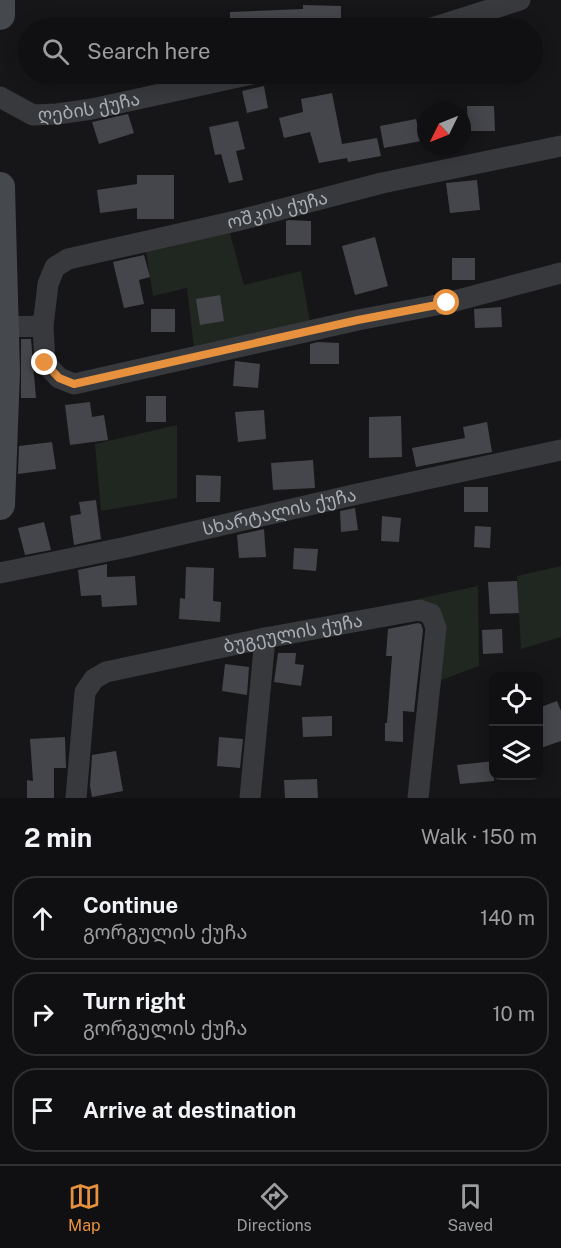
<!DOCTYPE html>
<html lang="en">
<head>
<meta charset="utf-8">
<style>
  body { margin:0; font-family:"Public Sans","Noto Sans Georgian",sans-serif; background:#19191b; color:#f1f3f6 }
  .controls { position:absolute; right:18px; bottom:18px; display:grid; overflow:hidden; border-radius:12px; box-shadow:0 3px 15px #0003 }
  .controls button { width:54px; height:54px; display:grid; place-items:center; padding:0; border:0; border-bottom:2px solid #303032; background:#101012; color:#f1f3f6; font:30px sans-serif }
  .compass { position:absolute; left:417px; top:102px; width:54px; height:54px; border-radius:50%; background:#101012; box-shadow:0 3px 15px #0003; rotate:227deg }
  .stop { position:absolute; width:18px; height:18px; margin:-14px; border:4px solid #e7913f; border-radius:50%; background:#fff }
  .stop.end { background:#e7913f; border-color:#fff; box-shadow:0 2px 6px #0008 }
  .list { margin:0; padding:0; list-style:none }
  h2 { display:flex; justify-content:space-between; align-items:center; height:78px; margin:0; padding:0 24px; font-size:26px }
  h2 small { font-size:20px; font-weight:400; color:#9c9d9f }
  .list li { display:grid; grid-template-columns:39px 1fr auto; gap:18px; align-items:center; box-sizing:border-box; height:84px; margin:0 12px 12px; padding:0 12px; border:2px solid #303032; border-radius:24px }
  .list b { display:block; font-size:22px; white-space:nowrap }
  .list p { margin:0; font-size:20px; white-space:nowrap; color:#9c9d9f }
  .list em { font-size:20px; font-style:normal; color:#9c9d9f }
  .icon { flex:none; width:33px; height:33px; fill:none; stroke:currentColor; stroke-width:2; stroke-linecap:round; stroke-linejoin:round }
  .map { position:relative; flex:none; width:561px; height:798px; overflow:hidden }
  .search { position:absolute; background:#101012; box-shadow:0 3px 15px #0003; left:18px; right:18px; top:18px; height:66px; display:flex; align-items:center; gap:15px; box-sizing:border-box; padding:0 21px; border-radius:33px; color:#9c9d9f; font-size:22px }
  .sheet { height:366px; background:#101012 }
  nav { display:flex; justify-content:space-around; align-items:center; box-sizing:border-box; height:84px; border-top:2px solid #303032; background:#101012; font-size:16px; color:#9c9d9f }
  nav a { display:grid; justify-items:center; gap:3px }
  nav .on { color:#e7913f }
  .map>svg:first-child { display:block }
</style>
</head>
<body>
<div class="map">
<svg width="561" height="798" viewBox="0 0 561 798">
  <rect width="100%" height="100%" fill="#161618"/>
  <g fill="#202720">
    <polygon points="229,230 244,285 301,271 310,323 194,348 187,288 153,296 146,251"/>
    <polygon points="177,425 177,498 101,511 95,444"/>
    <polygon points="561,566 561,637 521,649 517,576"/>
    <polygon points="478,586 479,666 436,682 435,606 418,599"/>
  </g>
  <g fill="#45464b">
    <polygon points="303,5 341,6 341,28 230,28 230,12 303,9"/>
    <polygon points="264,86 268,108 247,113 242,91"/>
    <polygon points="332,93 342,144 377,138 381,156 348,162 347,158 319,163 310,132 284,138 279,118 303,112 301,99"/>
    <polygon points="467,106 494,106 495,131 468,131"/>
    <polygon points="128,114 134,133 99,144 92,122"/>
    <polygon points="416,119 421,141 384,148 380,126"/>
    <polygon points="238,121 245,149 236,151 243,180 229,183 221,154 215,155 209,127"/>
    <polygon points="137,175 174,175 174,219 137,219 137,208 100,213 97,190 137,184"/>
    <polygon points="477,180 480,210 450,213 446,183"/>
    <polygon points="289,220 311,221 311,245 286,245 286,221"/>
    <polygon points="375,237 388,286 355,295 342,246"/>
    <polygon points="144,255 150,277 139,280 144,304 124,308 113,262"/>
    <rect x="452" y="258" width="23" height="22"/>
    <polygon points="220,295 224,321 200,325 196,299"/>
    <polygon points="501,307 502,327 475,328 474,309"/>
    <rect x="151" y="309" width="24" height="23"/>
    <polygon points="21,339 31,339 36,398 21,398"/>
    <polygon points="318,342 339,343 339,364 310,364 310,344"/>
    <polygon points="235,361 260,364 258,388 233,386"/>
    <rect x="146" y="396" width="20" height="26"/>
    <polygon points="90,402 92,417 104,415 108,440 70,445 65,405"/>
    <polygon points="264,410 266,439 238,442 235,412"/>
    <polygon points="401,416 402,457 369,458 369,417"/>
    <polygon points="487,422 492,452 416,467 412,448 465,438 463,427"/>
    <polygon points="52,442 56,469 18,474 19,446"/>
    <polygon points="313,460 315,488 273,490 271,463"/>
    <polygon points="196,475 221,476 220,502 196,502"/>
    <rect x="464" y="487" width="24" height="25"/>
    <polygon points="96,500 101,539 74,545 70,516 81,514 79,502"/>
    <polygon points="355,508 358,530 341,532 340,511"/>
    <polygon points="382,516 401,518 399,542 381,541"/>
    <polygon points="44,522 51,550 25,555 18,528"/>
    <polygon points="475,526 491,527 490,548 474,547"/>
    <polygon points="264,529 266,557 239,558 237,535"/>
    <polygon points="294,548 318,549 316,571 293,569"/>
    <polygon points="107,564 107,577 135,576 137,605 102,607 101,595 81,596 78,570"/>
    <polygon points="186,567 214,568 213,601 221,602 220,622 179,619 180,598 185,599"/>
    <polygon points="517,581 519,613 490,614 488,582"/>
    <polygon points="418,623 421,624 423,630 414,712 403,711 403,742 385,741 385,723 387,723 392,656 386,656 388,629"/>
    <polygon points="502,629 503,653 483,654 482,630"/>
    <polygon points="278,653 296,653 295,664 304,665 301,686 274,682"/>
    <polygon points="225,664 249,667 247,695 222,691"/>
    <polygon points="557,701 561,711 561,741 538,749 538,708"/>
    <polygon points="332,716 332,736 303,737 302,717"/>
    <polygon points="65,737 66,768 54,768 54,798 27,798 27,780 33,781 30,739"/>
    <polygon points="219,737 243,739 240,768 217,766"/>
    <polygon points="116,751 123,791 92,797 90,786 92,755"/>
    <polygon points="494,761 494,781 460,784 457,765"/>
    <polygon points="317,779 318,798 285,798 284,780"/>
  </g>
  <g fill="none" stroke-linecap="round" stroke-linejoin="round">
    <g stroke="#37393c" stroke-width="21">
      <polyline points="432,28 520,0"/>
      <path id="s1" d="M0,97L33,115L57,114L92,109L252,74"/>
      <path id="s2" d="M43,326L48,284L55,267L68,259L236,221L382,183L561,146"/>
      <polyline points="3,327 43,326 45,363 59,378 74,384 358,320 447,303 561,273"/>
      <path id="s3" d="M0,573L127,547L353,495L561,450"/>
      <path id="s4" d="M76,798L85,692L94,679L106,672L265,638L419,610L431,614L436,628L418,798"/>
      <polyline points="250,798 265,638"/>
    </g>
    <g stroke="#45484c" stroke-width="30">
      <polyline points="0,15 0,0"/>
      <polyline points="0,187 5,372 0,505"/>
    </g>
  </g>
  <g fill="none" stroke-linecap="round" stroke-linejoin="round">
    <polyline stroke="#e7913f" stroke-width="8" points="45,363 59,378 74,384 358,320 447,303"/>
  </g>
  <g text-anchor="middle" stroke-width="4.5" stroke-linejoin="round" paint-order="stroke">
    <g font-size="18" fill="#a9afb7" stroke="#111113">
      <text dy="6" stroke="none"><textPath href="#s1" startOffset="94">ღების ქუჩა</textPath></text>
      <text dy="6" stroke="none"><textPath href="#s2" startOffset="291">ოშკის ქუჩა</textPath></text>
      <text dy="6" stroke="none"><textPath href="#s3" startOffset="286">სხარტალის ქუჩა</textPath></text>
      <text dy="6" stroke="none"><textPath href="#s4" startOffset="327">ბუგეულის ქუჩა</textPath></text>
    </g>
  </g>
</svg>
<div class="controls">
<button><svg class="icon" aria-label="locate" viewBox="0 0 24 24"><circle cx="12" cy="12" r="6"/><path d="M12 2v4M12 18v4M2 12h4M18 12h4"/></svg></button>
<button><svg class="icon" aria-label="layers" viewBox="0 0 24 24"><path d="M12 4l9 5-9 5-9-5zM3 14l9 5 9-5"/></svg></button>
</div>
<svg class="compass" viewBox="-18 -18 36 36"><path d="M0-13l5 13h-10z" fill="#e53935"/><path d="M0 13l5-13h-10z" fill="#9c9d9f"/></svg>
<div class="stop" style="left:447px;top:303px"></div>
<div class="stop end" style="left:45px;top:363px"></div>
<div class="search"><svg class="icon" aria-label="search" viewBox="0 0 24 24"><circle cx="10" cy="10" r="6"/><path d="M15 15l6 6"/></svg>Search here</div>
</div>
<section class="sheet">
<h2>2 min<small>Walk · 150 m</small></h2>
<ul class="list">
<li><svg class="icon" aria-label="ahead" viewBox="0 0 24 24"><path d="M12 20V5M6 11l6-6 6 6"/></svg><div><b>Continue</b><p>გორგულის ქუჩა</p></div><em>140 m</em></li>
<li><svg class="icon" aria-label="right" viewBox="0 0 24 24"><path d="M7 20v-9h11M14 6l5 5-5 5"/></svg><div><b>Turn right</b><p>გორგულის ქუჩა</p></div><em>10 m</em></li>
<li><svg class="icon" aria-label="arrive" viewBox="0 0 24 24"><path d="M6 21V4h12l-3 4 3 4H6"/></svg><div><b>Arrive at destination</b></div></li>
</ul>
</section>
<nav>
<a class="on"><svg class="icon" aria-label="map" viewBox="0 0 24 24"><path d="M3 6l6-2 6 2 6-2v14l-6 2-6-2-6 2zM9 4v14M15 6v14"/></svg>Map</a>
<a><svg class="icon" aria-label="directions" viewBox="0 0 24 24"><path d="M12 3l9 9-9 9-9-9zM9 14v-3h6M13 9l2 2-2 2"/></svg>Directions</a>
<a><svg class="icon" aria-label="saved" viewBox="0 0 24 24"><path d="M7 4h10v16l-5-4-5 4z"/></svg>Saved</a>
</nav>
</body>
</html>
